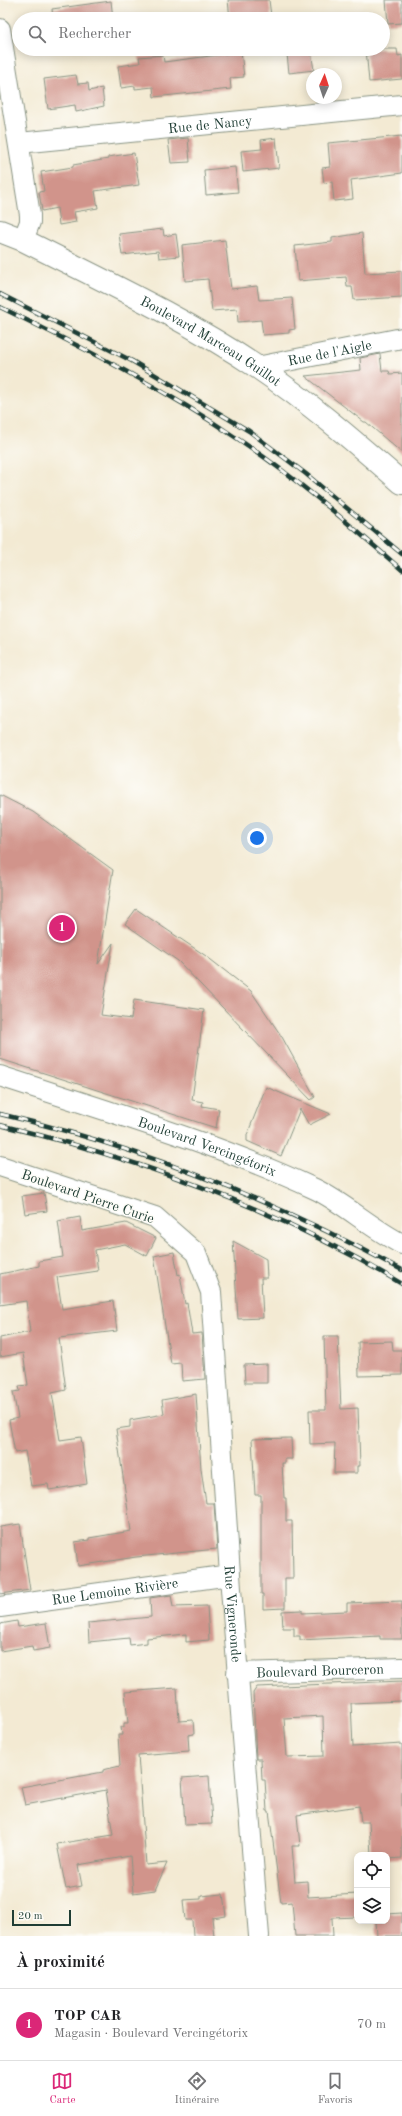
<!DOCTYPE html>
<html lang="fr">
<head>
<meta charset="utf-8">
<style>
  body { margin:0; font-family:"Old Standard TT",serif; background:#f2f2f2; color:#202124 }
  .controls { position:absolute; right:12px; bottom:12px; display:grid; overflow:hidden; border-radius:8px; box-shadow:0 2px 10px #0003 }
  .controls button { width:36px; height:36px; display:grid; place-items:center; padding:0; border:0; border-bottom:1px solid #e0e0e0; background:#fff; color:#202124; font:20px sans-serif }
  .compass { position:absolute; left:306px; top:68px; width:36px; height:36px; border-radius:50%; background:#fff; box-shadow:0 2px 10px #0003; rotate:3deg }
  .scale { position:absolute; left:12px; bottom:10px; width:59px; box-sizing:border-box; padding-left:4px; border:2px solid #1f3d34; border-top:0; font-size:11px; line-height:14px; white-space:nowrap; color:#1f3d34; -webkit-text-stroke:3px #fdfcf7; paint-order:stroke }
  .you { position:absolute; left:257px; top:838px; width:14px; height:14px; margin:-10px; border:3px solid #fff; border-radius:50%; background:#1a73e8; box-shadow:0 0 0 6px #1a73e833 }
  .badge { display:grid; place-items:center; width:26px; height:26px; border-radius:50%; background:#db2777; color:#fff; font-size:13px; font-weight:700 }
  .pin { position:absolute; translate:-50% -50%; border:2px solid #fff; box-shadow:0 1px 4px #0006 }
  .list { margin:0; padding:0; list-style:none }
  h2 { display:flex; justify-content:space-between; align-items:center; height:52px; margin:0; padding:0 16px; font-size:17px }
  h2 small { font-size:13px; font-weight:400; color:#757577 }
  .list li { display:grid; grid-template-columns:26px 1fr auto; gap:12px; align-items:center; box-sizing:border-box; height:72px; padding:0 16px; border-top:1px solid #e0e0e0 }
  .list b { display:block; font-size:15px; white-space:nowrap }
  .list p { margin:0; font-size:13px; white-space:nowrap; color:#757577 }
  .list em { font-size:13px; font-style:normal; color:#757577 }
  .icon { flex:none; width:22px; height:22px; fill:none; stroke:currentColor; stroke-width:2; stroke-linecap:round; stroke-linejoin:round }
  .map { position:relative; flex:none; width:402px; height:1936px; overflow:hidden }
  .search { position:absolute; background:#fff; box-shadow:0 2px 10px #0003; left:12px; right:12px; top:12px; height:44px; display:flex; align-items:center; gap:10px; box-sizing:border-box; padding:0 14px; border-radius:22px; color:#757577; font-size:15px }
  .sheet { height:124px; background:#fff }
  nav { display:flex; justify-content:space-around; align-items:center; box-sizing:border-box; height:56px; border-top:1px solid #e0e0e0; background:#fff; font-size:11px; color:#757577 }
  nav a { display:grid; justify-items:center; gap:2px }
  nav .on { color:#db2777 }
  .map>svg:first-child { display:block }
</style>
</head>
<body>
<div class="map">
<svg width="402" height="1936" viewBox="0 0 402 1936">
  <rect width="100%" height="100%" fill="#fdfcf7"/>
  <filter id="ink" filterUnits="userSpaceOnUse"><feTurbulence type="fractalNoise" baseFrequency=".025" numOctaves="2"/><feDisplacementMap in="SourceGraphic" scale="8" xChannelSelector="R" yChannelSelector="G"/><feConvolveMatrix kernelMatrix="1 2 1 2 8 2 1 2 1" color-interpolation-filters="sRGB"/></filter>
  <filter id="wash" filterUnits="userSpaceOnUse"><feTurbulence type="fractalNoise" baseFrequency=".012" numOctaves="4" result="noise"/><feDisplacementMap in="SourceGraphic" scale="16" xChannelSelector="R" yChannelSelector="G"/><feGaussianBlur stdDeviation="0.9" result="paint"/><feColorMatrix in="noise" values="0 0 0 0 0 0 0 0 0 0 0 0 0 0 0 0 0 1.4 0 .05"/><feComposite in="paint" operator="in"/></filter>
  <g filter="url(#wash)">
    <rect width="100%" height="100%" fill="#f3ead3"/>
    <g id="blocks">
      <g fill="#d1948b" fill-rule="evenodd">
        <polygon points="228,0 269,0 271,16 230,19"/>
        <polygon points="386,0 402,0 402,23 388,24"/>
        <polygon points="111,1 113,19 53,19 52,9"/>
        <polygon points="366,49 397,49 398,56 402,55 402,79 369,82"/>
        <polygon points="241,52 244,77 230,78 231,89 154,97 153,87 135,89 135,86 121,88 118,66 140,63 139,57 163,55 164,62"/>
        <polygon points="311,52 314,70 289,73 287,54"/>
        <polygon points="76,75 78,84 88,83 89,91 102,88 104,106 76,112 75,105 48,109 44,79"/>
        <polygon points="402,136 402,173 351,180 353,199 334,201 332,182 324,183 322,168 330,167 328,143"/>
        <polygon points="188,138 190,162 171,163 168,140"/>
        <polygon points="276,138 279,168 243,172 241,151 262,149 261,140"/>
        <polygon points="134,153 139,185 95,191 98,208 74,212 76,222 59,225 57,208 42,211 39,192 44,191 41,172 73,167 73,165 108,159 108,157"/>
        <polygon points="235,167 238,192 206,195 204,170"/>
        <polygon points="163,229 164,236 176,234 179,256 159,258 158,251 122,255 119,234"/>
        <polygon points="362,233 365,273 402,271 402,297 354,300 352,287 347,287 346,277 298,281 295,246 332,242 332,238"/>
        <polygon points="225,240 231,289 257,286 259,300 292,298 295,329 289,330 289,333 263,335 261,320 238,322 237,309 212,311 208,279 185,281 182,245"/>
        <polygon points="380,354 382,371 389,371 390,374 402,373 402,453 366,422 364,422 305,376 361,370 360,358"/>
        <polygon points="0,795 33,812 113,870 98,964 113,943 101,1015 131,1019 134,1000 204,1010 192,1100 203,1102 202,1106 219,1109 216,1128 0,1059"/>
        <polygon points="136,909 206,956 251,991 282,1037 315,1097 311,1100 178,961 125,924"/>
        <polygon points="266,1087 331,1114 309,1125 300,1109 281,1156 247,1141 247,1135"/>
        <polygon points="44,1193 47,1211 25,1214 22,1196"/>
        <polygon points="80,1217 82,1231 126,1223 156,1238 147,1256 125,1244 95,1250 98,1271 57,1277 62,1309 113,1301 117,1331 59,1338 66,1390 52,1393 60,1440 81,1437 87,1484 49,1490 48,1484 31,1486 25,1451 15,1453 9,1420 18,1418 13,1392 20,1391 19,1386 28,1385 23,1353 0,1357 0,1338 30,1332 26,1301 0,1305 0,1274 39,1266 39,1261 63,1257 58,1221"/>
        <polygon points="233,1241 266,1259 267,1278 261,1278 263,1318 238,1319"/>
        <polygon points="174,1252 178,1275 180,1274 185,1304 187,1303 192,1334 202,1333 205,1379 182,1381 181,1363 171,1364 154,1256"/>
        <polygon points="324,1336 338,1336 341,1409 358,1408 360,1466 357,1466 357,1473 334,1473 335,1443 310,1444 309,1410 326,1410"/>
        <polygon points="392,1341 393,1350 402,1350 402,1375 359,1376 358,1342"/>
        <polygon points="267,1364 267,1383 245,1383 244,1365"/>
        <polygon points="196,1394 201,1469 206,1503 214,1503 217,1549 136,1557 78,1566 75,1542 89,1540 89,1538 131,1531 116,1429 130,1427 130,1420 164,1414 162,1400"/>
        <polygon points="291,1438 292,1459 285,1459 285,1463 282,1463 284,1498 286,1498 286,1521 292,1521 293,1578 285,1578 285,1608 263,1609 263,1594 261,1594 261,1495 255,1495 252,1439"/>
        <polygon points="20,1524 30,1590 0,1594 0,1527"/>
        <polygon points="171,1595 173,1607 207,1606 209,1640 186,1642 186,1634 147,1638 147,1643 130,1645 129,1638 89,1642 88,1623 151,1617 150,1598"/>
        <polygon points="402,1601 402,1639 380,1639 380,1636 300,1640 300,1636 294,1636 294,1628 283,1628 282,1611 302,1610 302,1613 347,1611 347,1603"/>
        <polygon points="17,1621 18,1627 46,1623 50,1648 33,1651 32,1646 0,1651 0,1624"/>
        <path d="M402,1681V1701L351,1703L353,1747L402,1744V1858L387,1859V1855H371L369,1822H361L359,1806L297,1815L300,1846H292L295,1882L307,1881L308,1897L357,1894V1917L332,1918L333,1936H295L292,1902L281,1903L269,1811H267L265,1780H262L261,1759H256L253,1693L257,1687ZM323,1716L324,1756L287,1757L284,1718Z"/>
        <polygon points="177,1688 179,1721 193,1720 194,1734 188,1735 189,1751 138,1755 146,1865 167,1863 155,1890 133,1893 130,1856 78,1865 82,1886 66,1889 57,1844 113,1835 106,1790 25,1805 21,1787 103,1772 103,1770 120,1766 118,1735 122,1735 121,1727 124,1727 124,1723 128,1723 125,1692"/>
        <polygon points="209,1776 212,1824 185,1825 182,1778"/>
        <polygon points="223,1894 226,1916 212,1918 214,1936 193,1936 192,1920 185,1920 183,1900 201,1899 201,1896"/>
        <polygon points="402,1913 402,1936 377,1936 376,1921 387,1921 387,1914"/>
      </g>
    </g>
  </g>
  <g filter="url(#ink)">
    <use href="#blocks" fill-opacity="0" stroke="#899484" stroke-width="1"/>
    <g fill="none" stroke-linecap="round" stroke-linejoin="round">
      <defs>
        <g id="minor">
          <polyline points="0,29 30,215 30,222 23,240"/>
          <path id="s1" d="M19,143L402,105"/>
          <path id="s2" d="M257,367L402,338"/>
          <path id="s3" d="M0,1076C106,1111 214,1142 315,1189C344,1203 372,1229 402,1244"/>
          <path id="s4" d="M0,1166L155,1217L196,1253L211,1292L231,1589L259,1936"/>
          <path id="s5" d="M0,1607L230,1575"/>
          <path id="s6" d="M237,1673L402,1668"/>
        </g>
        <g id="major">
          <path id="s7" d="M0,231L23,240C102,280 184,318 257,367C309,402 355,442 402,483"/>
        </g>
      </defs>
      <use href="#minor" stroke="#899484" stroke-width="22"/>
      <use href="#major" stroke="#899484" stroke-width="24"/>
      <use href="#minor" stroke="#fff" stroke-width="20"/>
      <use href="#major" stroke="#fff" stroke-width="22"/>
      <defs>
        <g id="rail">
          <polyline points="0,294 132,361 249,431 306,474 402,554"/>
          <path d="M0,307C82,347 165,389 241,441C298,479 350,525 402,570"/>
          <path d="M0,1114C141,1147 275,1201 402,1270"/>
          <path d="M0,1125C140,1159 278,1209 402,1284"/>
        </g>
      </defs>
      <use href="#rail" stroke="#1f3d34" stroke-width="4.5"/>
      <use href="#rail" stroke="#fdfcf7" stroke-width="3" stroke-dasharray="9" stroke-linecap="butt"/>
    </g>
  </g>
  <g text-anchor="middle" stroke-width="3" stroke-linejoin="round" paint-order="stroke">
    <g font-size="14" fill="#1f3d34" stroke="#fdfcf7">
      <text dy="5" stroke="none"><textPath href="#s1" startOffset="192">Rue de Nancy</textPath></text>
      <text dy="5" stroke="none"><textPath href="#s7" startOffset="238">Boulevard Marceau Guillot</textPath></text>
      <text dy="5" stroke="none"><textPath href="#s2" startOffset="74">Rue de l'Aigle</textPath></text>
      <text dy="5" stroke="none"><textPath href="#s3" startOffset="219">Boulevard Vercingétorix</textPath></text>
      <text transform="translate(88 1196) rotate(19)" y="5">Boulevard Pierre Curie</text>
      <text dy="5" stroke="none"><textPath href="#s5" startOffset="116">Rue Lemoine Rivière</textPath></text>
      <text dy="5" stroke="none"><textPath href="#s4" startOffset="582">Rue Vigneronde</textPath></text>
      <text dy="5" stroke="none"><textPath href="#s6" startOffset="83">Boulevard Bourceron</textPath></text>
    </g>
  </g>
</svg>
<div class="controls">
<button><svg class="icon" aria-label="locate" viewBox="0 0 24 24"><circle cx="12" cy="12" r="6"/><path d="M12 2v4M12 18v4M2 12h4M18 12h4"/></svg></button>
<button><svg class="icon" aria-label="layers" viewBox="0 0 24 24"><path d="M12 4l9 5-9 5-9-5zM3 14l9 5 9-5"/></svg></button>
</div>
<svg class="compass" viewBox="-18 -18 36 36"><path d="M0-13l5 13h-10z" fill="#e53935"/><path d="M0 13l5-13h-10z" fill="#757577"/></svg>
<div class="scale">20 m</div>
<div class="you"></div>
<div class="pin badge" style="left:62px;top:928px">1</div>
<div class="search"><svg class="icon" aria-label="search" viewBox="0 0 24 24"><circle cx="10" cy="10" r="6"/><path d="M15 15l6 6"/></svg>Rechercher</div>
</div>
<section class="sheet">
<h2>À proximité<small></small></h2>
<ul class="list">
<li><span class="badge">1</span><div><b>TOP CAR</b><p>Magasin · Boulevard Vercingétorix</p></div><em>70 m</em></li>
</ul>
</section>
<nav>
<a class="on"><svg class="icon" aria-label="map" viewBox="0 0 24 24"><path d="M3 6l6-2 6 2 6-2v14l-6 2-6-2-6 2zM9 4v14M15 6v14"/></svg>Carte</a>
<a><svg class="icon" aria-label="directions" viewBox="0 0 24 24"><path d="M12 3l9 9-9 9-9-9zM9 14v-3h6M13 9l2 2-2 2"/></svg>Itinéraire</a>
<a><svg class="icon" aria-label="saved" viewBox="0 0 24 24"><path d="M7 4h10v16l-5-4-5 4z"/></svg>Favoris</a>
</nav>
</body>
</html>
